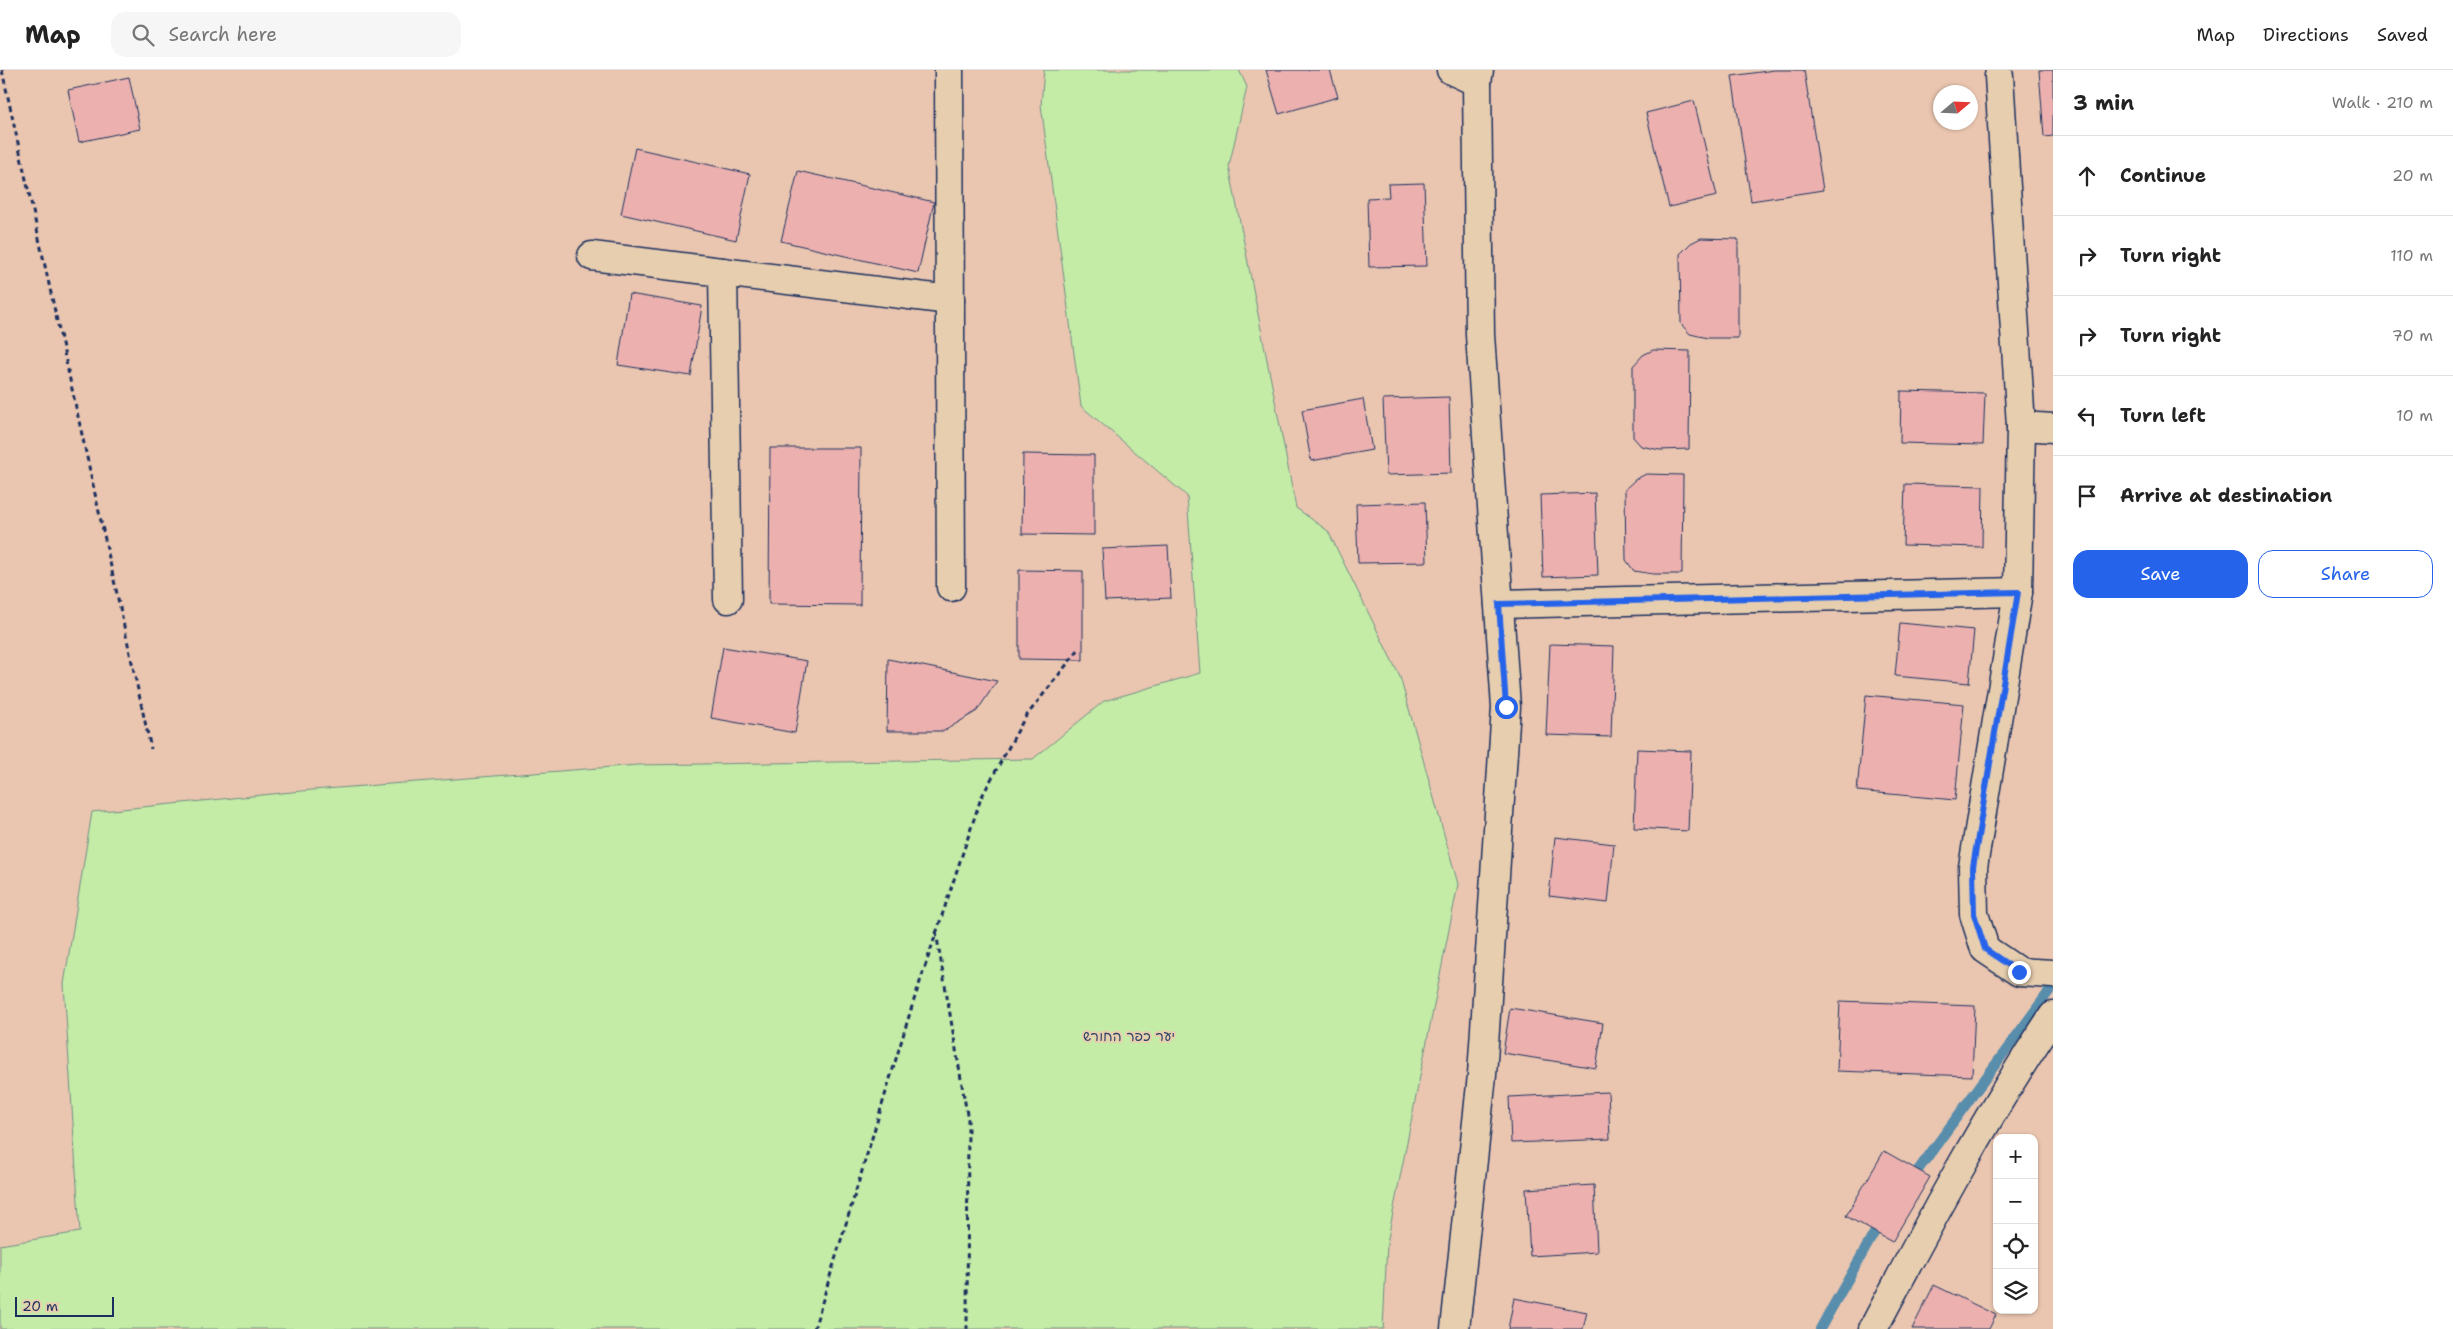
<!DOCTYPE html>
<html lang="en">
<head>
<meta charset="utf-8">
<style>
  body { margin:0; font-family:"Shantell Sans","Playpen Sans Hebrew",sans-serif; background:#f6f6f6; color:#222 }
  .controls { position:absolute; right:15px; bottom:15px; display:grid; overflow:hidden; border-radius:10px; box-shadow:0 1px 4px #0004 }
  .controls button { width:45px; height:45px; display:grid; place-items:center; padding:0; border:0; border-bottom:1px solid #e0e0e0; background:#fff; color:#222; font:25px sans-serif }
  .compass { position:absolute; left:1933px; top:15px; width:45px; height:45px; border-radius:50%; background:#fff; box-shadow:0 1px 4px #0004; rotate:71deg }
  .scale { position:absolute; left:15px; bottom:12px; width:99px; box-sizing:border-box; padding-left:5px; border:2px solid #1b2f5e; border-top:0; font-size:14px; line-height:18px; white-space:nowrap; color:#1b2f5e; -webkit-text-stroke:4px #e7ceaf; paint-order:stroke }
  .stop { position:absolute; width:15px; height:15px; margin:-11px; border:4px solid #2563eb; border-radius:50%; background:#fff }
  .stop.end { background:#2563eb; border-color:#fff; box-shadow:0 1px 5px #0008 }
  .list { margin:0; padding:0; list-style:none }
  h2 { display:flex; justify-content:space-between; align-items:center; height:65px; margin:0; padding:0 20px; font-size:21px }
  h2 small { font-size:16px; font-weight:400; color:#767676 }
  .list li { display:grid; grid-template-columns:32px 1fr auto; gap:15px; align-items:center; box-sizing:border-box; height:80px; padding:0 20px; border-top:1px solid #e0e0e0 }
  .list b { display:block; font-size:19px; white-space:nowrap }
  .list em { font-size:16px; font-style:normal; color:#767676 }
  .actions { display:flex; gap:10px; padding:15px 20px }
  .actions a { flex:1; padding:11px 0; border:1px solid #2563eb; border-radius:15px; text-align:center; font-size:18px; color:#2563eb }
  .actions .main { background:#2563eb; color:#fff }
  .icon { flex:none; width:28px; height:28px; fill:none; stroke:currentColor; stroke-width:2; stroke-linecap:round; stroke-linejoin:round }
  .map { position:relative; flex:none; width:2053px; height:1259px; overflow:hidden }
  header { display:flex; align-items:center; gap:30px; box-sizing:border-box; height:70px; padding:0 25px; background:#fff; border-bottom:1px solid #e0e0e0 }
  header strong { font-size:24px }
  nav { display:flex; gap:28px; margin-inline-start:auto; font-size:18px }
  .search { width:350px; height:45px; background:#f6f6f6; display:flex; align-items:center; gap:12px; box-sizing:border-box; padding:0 18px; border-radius:15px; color:#767676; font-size:19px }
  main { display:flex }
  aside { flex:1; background:#fff }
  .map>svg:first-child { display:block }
</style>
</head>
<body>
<header>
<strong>Map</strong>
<div class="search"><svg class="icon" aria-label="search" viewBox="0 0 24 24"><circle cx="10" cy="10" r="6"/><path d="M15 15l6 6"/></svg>Search here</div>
<nav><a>Map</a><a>Directions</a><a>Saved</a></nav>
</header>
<main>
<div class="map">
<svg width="2053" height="1259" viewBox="0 0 2053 1259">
  <rect width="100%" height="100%" fill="#eac6b0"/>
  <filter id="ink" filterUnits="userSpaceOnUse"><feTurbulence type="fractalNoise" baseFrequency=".02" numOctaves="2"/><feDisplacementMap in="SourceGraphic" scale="10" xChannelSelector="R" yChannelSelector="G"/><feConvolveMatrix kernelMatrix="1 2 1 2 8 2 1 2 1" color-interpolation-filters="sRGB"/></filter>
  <g filter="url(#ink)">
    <polygon fill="#c4eca7" stroke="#708e82" points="1044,0 1239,0 1247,17 1229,96 1296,438 1328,461 1400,607 1458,814 1387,1173 1383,1259 0,1259 0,1175 80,1162 64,914 92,742 312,720 638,695 1033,689 1104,631 1200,603 1187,426 1081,336 1041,35"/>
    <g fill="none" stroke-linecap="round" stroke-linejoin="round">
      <g stroke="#588dac" stroke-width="10">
        <polyline points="1910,1111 2053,916"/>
        <polyline points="1820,1259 1881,1151"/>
      </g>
    </g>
    <g fill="#ecb1af" stroke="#1b2f5e">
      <polygon points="1266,0 1330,0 1338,27 1279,44"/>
      <polygon points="1774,0 1804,0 1823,120 1751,131 1732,6"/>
      <polygon points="2039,0 2053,0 2053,66 2044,67"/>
      <polygon points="129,7 140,59 79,72 68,20"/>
      <polygon points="1694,31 1717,126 1669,137 1646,43"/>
      <polygon points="635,78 750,104 736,170 621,144"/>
      <polygon points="798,101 934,132 918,203 781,171"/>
      <polygon points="1424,113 1427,196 1369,197 1367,128 1389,127 1388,114"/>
      <polygon points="1701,168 1738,169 1738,268 1708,268 1690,264 1681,254 1680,184 1691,173"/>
      <polygon points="629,224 702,236 691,306 618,295"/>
      <polygon points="1653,280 1690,281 1689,379 1660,380 1641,376 1633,367 1633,296 1643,285"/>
      <polygon points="1901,321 1985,323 1983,375 1900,373"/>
      <polygon points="1449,327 1451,403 1386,405 1383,329"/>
      <polygon points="1363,329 1372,380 1311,391 1302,340"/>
      <polygon points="770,378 861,378 860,535 769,534"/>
      <polygon points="1023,384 1094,385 1094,465 1022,464"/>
      <polygon points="1646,404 1683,405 1682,504 1653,504 1634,501 1626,490 1625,419 1636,409"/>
      <polygon points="1905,414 1983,416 1982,477 1903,475"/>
      <polygon points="1595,423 1598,505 1543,507 1540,425"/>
      <polygon points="1425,432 1427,492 1358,493 1356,434"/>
      <polygon points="1168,476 1171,528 1105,531 1102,479"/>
      <polygon points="1019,500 1083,501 1083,590 1019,589"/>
      <polygon points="1900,553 1974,560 1969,613 1895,606"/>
      <polygon points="1550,574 1614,576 1611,667 1546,665"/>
      <polygon points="723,577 807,591 795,663 711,648"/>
      <polygon points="888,589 997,611 977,641 944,661 887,661"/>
      <polygon points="1866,625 1964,634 1955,730 1857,721"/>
      <polygon points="1637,679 1691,681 1688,761 1634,758"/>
      <polygon points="1555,767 1614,774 1608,833 1549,826"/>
      <polygon points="1840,931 1975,936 1972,1006 1837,1001"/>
      <polygon points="1510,938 1603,953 1596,998 1503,983"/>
      <polygon points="1608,1022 1610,1069 1511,1073 1509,1027"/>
      <polygon points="1884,1081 1930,1107 1892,1172 1846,1146"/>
      <polygon points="1594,1115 1597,1182 1530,1186 1526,1119"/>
      <polygon points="1934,1215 1996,1245 1989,1259 1912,1259"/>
      <polygon points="1514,1228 1587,1242 1583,1259 1508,1259"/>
    </g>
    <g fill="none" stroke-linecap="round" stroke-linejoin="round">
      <defs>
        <g id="street">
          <polyline points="949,0 951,517"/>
          <polyline points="1451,0 1477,12"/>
          <polyline points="1999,6 2021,356 2018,522 1973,797 1974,844 1985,879 2019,902 2053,904"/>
          <polyline points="592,186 950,230"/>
          <polyline points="723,202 728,529"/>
          <polyline points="2021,356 2053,358"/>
          <polyline points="1499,534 2018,522"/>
          <polyline points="1455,1259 1482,1005 1506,637 1480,265 1477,12 1479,0"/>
          <path d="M1873,1259C1929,1153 1986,1046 2053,946"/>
        </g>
      </defs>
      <use href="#street" stroke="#1b2f5e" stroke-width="31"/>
      <g stroke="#1b2f5e" stroke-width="3" stroke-dasharray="5 4" stroke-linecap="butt">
        <polyline points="2,0 151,679"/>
        <polyline points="936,862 968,1050 967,1259"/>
        <polyline points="814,1259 913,933 981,728 1024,649 1079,579"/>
      </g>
      <use href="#street" stroke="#e7ceaf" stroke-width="28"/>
    </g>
  </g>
  <g fill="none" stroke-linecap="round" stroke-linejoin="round" filter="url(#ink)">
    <polyline stroke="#2563eb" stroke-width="6" points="1506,637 1499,534 2018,522 1973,797 1974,844 1985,879 2019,902"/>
  </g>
  <g text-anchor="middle" stroke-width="4" stroke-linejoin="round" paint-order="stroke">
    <g font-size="14" fill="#2c4265" stroke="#e7ceaf">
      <text x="1129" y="971">יער כפר החורש</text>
    </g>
  </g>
</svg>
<div class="controls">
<button>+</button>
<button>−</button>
<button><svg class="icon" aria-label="locate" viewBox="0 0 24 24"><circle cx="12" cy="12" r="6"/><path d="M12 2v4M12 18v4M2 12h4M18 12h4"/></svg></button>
<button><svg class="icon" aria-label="layers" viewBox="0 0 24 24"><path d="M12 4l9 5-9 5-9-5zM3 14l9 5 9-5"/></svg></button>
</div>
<svg class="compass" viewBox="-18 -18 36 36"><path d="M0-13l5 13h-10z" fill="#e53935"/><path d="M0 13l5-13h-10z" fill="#767676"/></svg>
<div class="scale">20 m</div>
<div class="stop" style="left:1506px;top:637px"></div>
<div class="stop end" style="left:2019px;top:902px"></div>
</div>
<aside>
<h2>3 min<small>Walk · 210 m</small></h2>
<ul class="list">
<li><svg class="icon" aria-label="ahead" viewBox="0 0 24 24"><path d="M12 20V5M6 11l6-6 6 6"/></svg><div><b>Continue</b></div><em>20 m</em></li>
<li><svg class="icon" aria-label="right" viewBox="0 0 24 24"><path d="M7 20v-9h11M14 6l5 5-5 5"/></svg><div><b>Turn right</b></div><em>110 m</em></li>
<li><svg class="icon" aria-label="right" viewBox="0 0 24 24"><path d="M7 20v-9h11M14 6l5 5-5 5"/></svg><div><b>Turn right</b></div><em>70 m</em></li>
<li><svg class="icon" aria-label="left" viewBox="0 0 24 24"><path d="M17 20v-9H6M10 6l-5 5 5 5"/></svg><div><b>Turn left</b></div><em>10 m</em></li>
<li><svg class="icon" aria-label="arrive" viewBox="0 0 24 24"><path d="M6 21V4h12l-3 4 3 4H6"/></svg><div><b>Arrive at destination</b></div></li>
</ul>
<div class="actions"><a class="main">Save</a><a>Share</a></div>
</aside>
</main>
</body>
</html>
